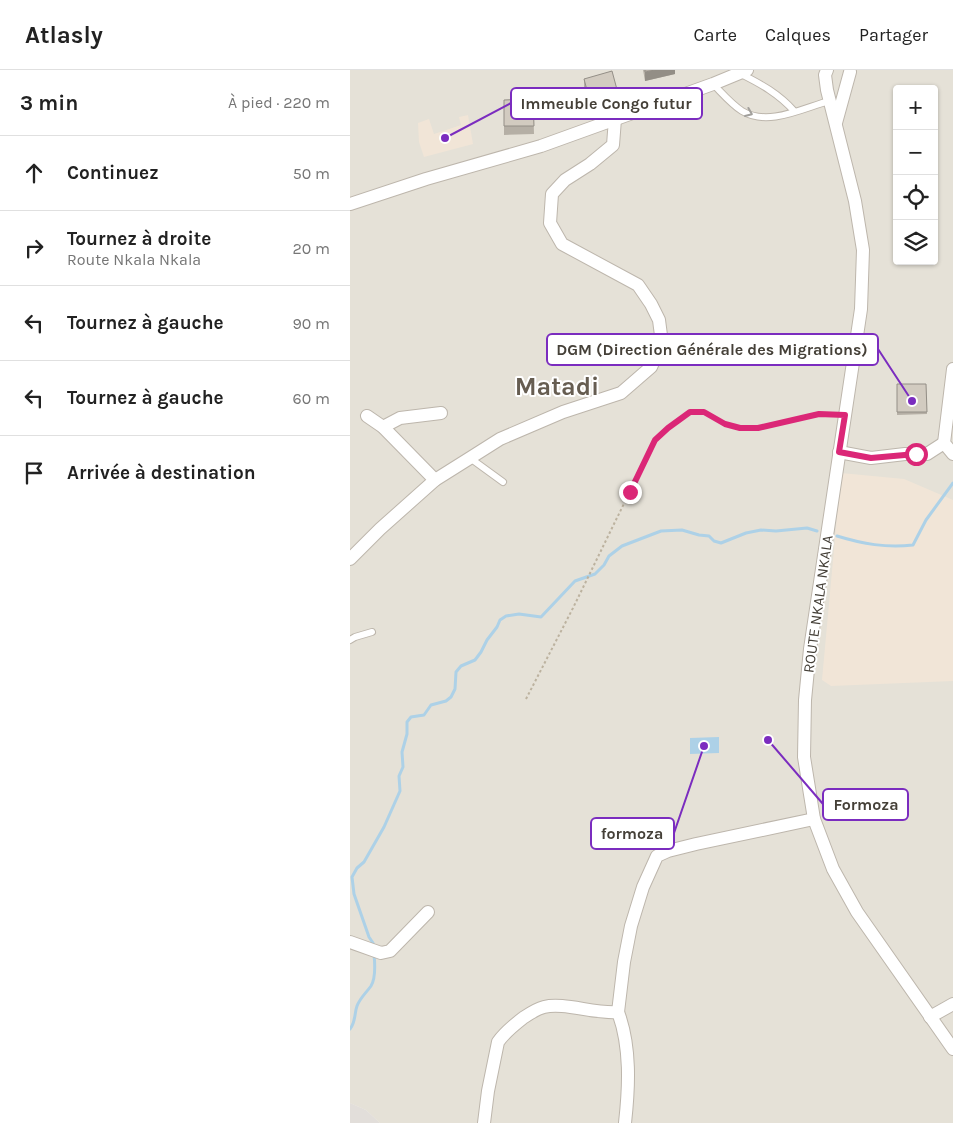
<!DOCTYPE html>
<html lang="fr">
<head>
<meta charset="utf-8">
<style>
  body { margin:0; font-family:Karla,sans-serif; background:#f2f2f2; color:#222 }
  .controls { position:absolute; right:15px; top:15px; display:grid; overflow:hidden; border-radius:5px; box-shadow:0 1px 4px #0004 }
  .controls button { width:45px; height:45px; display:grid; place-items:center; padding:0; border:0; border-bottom:1px solid #e0e0e0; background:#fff; color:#222; font:25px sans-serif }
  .stop { position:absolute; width:15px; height:15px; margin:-11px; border:4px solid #db2777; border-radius:50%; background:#fff }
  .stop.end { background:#db2777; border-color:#fff; box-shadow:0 1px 5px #0008 }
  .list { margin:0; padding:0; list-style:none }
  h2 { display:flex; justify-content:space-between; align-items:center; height:65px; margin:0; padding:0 20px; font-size:21px }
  h2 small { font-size:16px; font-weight:400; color:#767676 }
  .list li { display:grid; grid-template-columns:32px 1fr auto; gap:15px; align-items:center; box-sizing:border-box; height:75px; padding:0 20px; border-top:1px solid #e0e0e0 }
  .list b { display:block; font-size:19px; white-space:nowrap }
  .list p { margin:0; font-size:16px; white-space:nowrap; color:#767676 }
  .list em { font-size:16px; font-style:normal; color:#767676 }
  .icon { flex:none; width:28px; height:28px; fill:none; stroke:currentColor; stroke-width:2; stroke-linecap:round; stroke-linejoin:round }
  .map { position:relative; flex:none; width:603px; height:1053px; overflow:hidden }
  header { display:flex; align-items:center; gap:30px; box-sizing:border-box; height:70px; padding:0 25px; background:#fff; border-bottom:1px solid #e0e0e0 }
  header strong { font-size:24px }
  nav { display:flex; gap:28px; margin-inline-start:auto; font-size:18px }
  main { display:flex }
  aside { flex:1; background:#fff }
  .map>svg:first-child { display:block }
</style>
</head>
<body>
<header>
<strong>Atlasly</strong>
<nav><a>Carte</a><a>Calques</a><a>Partager</a></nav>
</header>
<main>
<aside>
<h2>3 min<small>À pied · 220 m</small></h2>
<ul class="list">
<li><svg class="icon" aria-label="ahead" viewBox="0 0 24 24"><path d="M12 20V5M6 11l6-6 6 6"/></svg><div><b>Continuez</b></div><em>50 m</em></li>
<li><svg class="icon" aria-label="right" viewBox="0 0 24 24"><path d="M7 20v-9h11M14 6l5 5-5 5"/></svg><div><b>Tournez à droite</b><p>Route Nkala Nkala</p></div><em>20 m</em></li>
<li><svg class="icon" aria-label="left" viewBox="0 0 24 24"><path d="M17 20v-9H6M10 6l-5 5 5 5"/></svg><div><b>Tournez à gauche</b></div><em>90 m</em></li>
<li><svg class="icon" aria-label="left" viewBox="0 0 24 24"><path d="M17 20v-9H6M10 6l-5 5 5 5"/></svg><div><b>Tournez à gauche</b></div><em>60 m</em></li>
<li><svg class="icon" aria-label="arrive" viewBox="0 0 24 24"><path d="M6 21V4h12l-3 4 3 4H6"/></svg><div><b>Arrivée à destination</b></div></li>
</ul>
</aside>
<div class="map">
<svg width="603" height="1053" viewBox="0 0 603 1053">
  <rect width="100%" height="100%" fill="#f2efe9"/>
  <path fill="#e5e1d7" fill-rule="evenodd" d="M0,0H603V1053H30L16,1040L0,1033ZM547,19H584V191H547Z"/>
  <g fill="#f1e5d7">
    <polygon points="118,45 123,74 74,87 69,72 68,53 79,49 84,64 111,55 109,47"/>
    <polygon points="491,403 554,409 603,430 603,611 481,616 472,610"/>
  </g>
  <polygon fill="#e2deda" points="0,1033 16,1040 30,1053 0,1053"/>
  <polygon fill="#add1e7" points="369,667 369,683 340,684 340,668"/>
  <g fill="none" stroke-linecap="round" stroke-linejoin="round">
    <g stroke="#add1e7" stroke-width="3">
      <path d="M487,466C513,474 536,478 563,475L576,450L603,413"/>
      <polyline points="24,878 23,873 19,867 4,824 2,807 7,798 14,792 34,757 50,721 49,706 53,697 52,682 57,664 57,652 61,647 74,645 81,635 96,631 101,627 105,619 106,602 111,596 125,590 131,582 137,570 147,557 150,550 156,546 169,544 191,547 225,511 245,504 254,495 259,486 272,476 311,461 332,460 349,465 359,466 364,471 371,473 396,463 411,460 426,461 457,458 467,461"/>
      <path d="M0,959C6,952 4,944 7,936C10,928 16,923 21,916C26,908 25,894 24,884"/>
    </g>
    <defs>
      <g id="service">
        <path d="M391,4C411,14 429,24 444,41"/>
        <path d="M363,14C372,23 381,34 392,41C418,57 453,38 479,31"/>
        <polyline points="120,388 153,412"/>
        <polyline points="0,570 5,567 22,562"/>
      </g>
      <g id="minor">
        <polyline points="477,0 475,5 477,20 505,131 513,180 511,239 460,579 455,630 454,687 464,749 483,799 507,842 603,979"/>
        <polyline points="486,53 500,2"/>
        <polyline points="0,134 76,109 191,76 363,14 397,0"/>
        <polyline points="603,299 594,373 603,384"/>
        <polyline points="17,346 33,357 85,410"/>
        <polyline points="33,357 50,348 91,343"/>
        <polyline points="489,382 521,388 555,384 577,384 594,373"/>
        <polyline points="0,489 30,459 85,410 120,388 150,369 213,342 271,323 301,297 312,273 309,250 301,234 288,215 212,174 200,153 202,124 215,110 240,94 263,75 265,49"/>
        <polyline points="0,872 31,883 40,881 78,842"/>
        <path d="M268,942C281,977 279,1017 275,1053"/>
        <polyline points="580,947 603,934"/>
        <path d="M134,1053L138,1021L148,972C155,962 164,955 173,948C179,944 186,939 194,937C214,932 244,944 268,942L274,892L281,856L293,817L307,786L318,781L346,774L464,749"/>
      </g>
    </defs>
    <use href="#service" stroke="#bdb6ac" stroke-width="8"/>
    <use href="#minor" stroke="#bdb6ac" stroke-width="14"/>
    <path stroke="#bcb29f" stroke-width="2" stroke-dasharray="2.5 2.5" stroke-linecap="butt" d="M176,629L223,538L305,370C315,361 330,345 342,342C359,337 374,357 392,358C422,360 452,344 482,345"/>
    <use href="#service" stroke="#fff" stroke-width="6"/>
    <use href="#minor" stroke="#fff" stroke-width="12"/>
  </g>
  <g fill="#b5afa5">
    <polygon points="293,0 325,0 325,4 295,11"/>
    <polygon points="234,9 269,36 241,43 234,18"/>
    <polygon points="183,29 184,64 154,65 154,30"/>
    <polygon points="547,314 576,314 577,344 547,345"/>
  </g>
  <g fill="#938e86">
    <polygon points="305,0 325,0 325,4 295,11 295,2"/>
    <polygon points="269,27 269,36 241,43 241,35"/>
  </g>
  <g fill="#d2cbc0" stroke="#938e86">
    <polygon points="295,0 305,0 295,2"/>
    <polygon points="262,1 269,27 241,35 234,9"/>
    <polygon points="183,29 184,56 154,56 154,30"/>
    <polygon points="547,314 576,314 577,342 547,342"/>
  </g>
  <defs><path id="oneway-chevron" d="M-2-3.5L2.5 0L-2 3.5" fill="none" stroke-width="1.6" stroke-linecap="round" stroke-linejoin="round" transform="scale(1.25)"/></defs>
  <use stroke="#a2a09c" href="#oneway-chevron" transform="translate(399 43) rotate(23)"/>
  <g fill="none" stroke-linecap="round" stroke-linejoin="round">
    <polyline stroke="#db2777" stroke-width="6" points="280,422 305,370 318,358 340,342 354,342 375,354 390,358 408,358 469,344 495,345 489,382 521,388 566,384"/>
  </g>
  <g text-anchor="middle" stroke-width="4" stroke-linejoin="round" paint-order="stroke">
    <g font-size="15" fill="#454038" stroke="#fff">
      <text transform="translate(468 534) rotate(-82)" y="5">ROUTE NKALA NKALA</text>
    </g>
    <g font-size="25" font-weight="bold" fill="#665d51" stroke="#fff">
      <text x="207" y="325">Matadi</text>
    </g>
  </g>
  <path fill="none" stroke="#7b2cbf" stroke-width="2" d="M95 68L161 33M562 331L528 279M418 670L473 734M354 676L324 763"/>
  <g fill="#7b2cbf" stroke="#fff" stroke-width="2">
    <circle cx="95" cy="68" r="5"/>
    <circle cx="562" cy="331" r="5"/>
    <circle cx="418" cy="670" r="5"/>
    <circle cx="354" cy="676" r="5"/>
  </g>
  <g fill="#fff" stroke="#7b2cbf" stroke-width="2">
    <rect x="161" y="18" width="191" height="31" rx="5"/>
    <rect x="197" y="264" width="331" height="31" rx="5"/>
    <rect x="473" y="719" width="85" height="31" rx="5"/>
    <rect x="241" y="748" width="83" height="31" rx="5"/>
  </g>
  <g font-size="16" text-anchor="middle" font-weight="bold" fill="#454038">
    <text x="256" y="39">Immeuble Congo futur</text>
    <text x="362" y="285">DGM (Direction Générale des Migrations)</text>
    <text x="516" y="740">Formoza</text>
    <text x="282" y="769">formoza</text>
  </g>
</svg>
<div class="controls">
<button>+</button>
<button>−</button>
<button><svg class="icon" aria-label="locate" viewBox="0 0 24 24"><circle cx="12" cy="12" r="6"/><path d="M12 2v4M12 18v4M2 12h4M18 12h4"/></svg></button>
<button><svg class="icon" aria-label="layers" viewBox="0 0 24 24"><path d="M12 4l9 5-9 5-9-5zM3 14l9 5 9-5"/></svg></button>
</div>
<div class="stop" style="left:566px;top:384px"></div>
<div class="stop end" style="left:280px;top:422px"></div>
</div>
</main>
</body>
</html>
